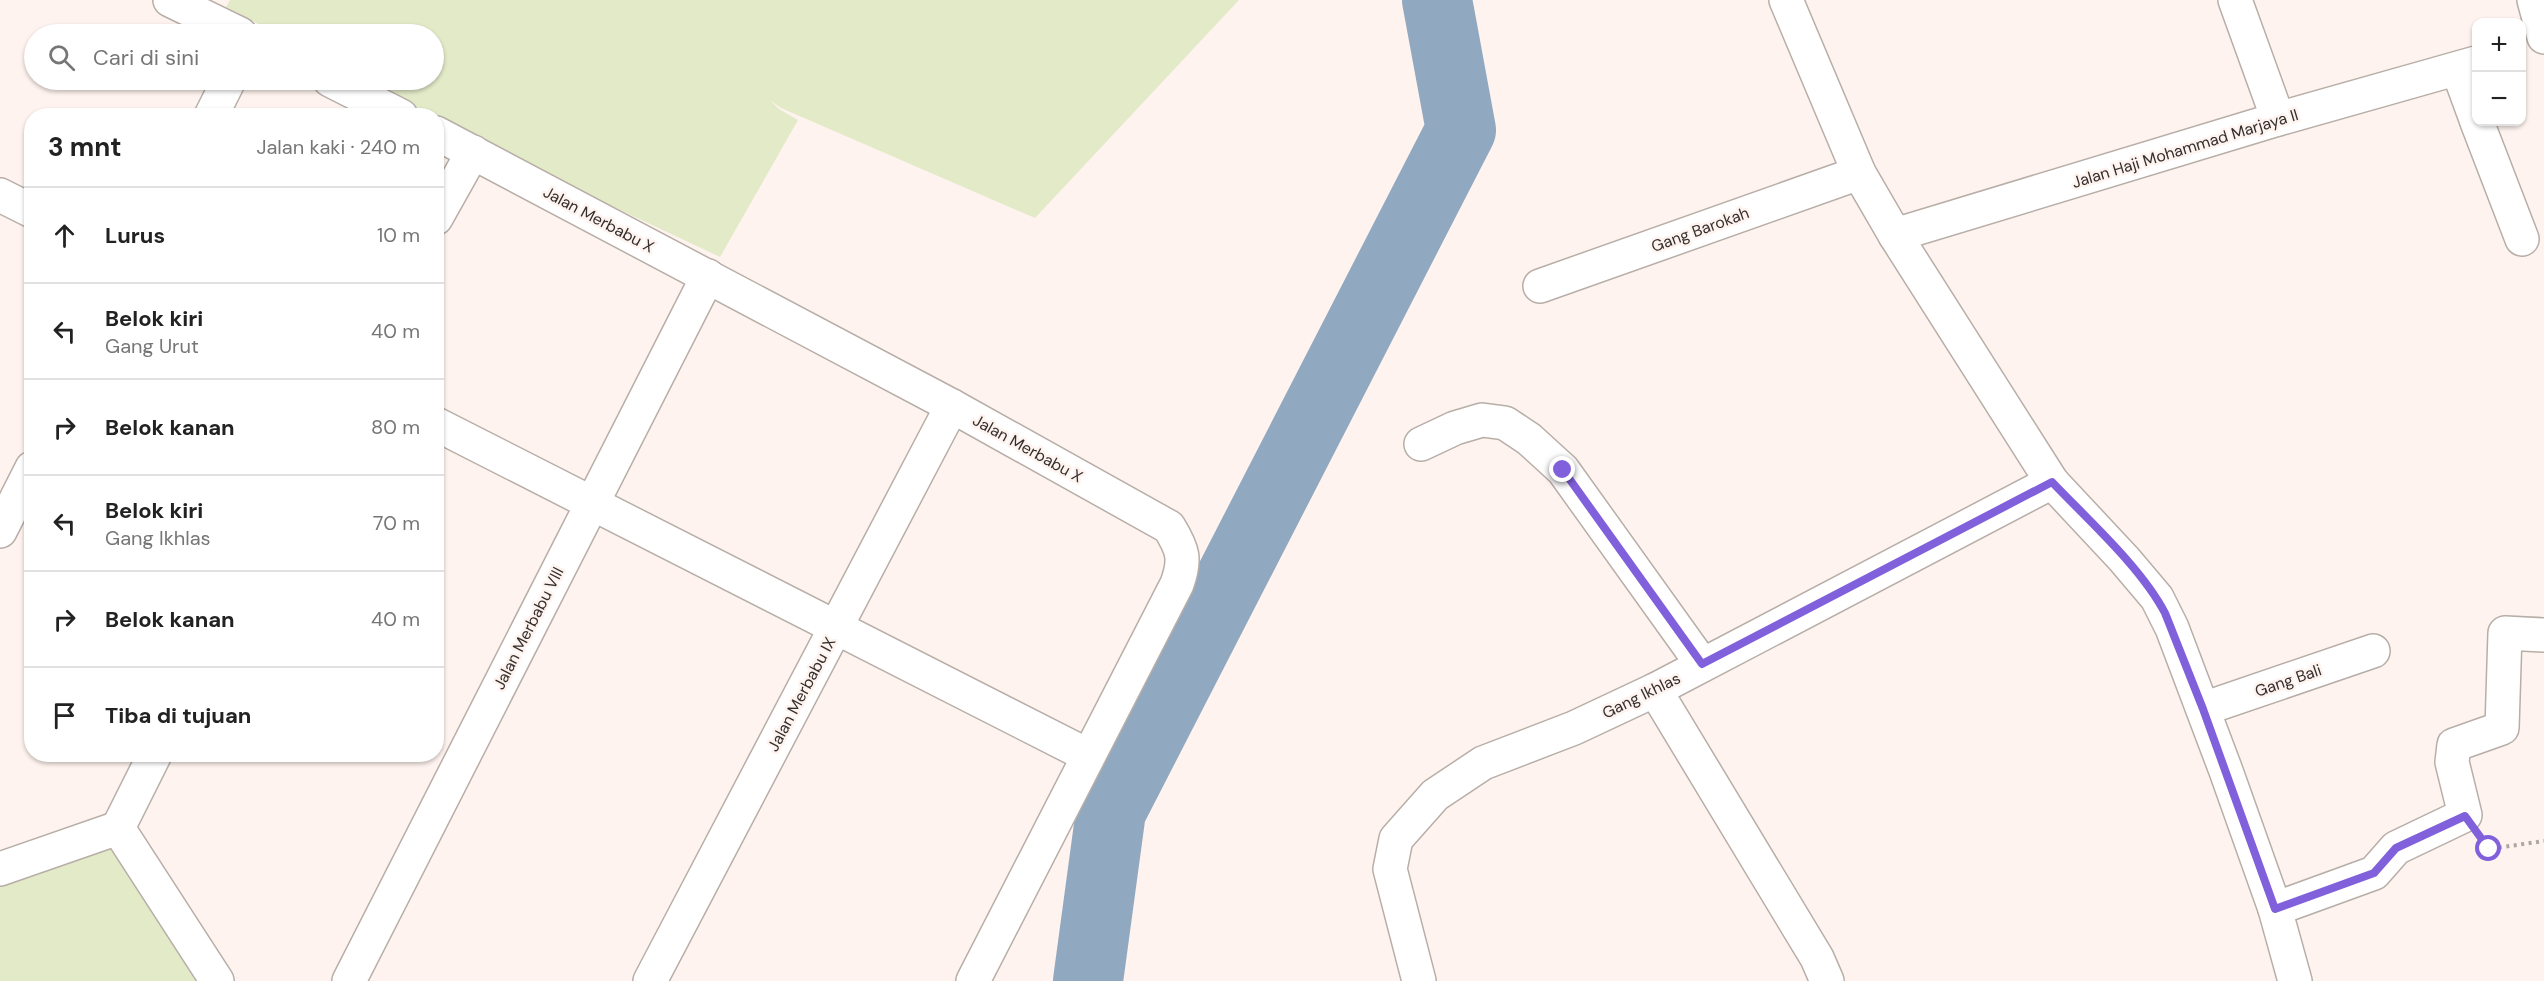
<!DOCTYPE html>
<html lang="id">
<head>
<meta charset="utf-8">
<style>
  body { margin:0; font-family:"DM Sans",sans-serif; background:#f6f6f6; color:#222 }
  .controls { position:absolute; right:18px; top:18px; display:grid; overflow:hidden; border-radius:12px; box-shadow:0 2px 4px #0004 }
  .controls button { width:54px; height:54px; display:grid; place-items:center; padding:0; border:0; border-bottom:2px solid #e0e0e0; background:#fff; color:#222; font:30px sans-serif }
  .stop { position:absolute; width:18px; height:18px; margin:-14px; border:4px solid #8160db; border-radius:50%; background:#fff }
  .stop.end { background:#8160db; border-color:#fff; box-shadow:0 2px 6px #0008 }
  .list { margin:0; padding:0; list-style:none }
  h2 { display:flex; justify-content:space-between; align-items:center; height:78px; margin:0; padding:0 24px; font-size:26px }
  h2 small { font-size:20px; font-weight:400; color:#767676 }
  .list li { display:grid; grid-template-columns:39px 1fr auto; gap:18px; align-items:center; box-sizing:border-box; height:96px; padding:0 24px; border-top:2px solid #e0e0e0 }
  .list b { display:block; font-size:22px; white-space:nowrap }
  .list p { margin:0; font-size:20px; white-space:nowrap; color:#767676 }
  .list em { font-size:20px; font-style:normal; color:#767676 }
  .icon { flex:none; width:33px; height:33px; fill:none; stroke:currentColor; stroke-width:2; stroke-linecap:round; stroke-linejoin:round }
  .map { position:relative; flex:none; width:2544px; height:981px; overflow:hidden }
  .search { position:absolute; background:#fff; box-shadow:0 2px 4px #0004; left:24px; top:24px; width:420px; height:66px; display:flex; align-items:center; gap:15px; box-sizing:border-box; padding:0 21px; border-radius:33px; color:#767676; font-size:22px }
  .panel { position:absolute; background:#fff; box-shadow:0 2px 4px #0004; left:24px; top:108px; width:420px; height:654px; border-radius:24px }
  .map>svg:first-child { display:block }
</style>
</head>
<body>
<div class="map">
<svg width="2544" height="981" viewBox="0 0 2544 981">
  <rect width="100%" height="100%" fill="#fef3ee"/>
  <g fill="#e3eac8">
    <polygon points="230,0 1239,0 1035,218 781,108 770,100 779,109 798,120 720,257 597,199 364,80 434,80 434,34 278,34 226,7"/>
    <polygon points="109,845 197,981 0,981 0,884"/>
  </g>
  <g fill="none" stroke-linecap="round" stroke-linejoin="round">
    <polyline stroke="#91a8c1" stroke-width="70" points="1088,981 1111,811 1461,130 1437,0"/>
    <defs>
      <g id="street">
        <polyline points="170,0 240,34"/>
        <polyline points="1786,0 1859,173 1895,235 2052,482 2124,559 2157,598 2172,628 2226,771 2275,909 2295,981"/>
        <polyline points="2235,0 2278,119"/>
        <polyline points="2534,0 2544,37"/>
        <polyline points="2458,70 2476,119"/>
        <polyline points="330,80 401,116"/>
        <polyline points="211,116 229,80"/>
        <polyline points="2477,122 2522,239"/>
        <path d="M436,133L952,406L1169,527C1183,550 1186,559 1177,584L973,981"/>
        <polyline points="0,195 32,211"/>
        <polyline points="436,218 473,152"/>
        <polyline points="1895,235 2278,119 2476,63"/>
        <polyline points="1540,286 1859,173"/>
        <polyline points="436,424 1087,755"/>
        <polyline points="1421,444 1455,428 1482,420 1505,423 1529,439 1563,470 1702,664"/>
        <polyline points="0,531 32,468"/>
        <polyline points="1655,690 1817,958 1827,981"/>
        <polyline points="2203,709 2373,651"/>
        <polyline points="118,828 217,981"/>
        <polyline points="118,828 155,754"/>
        <polyline points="0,869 118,828"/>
        <polyline points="2275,909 2374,873 2396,848 2465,815 2452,762 2454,745 2502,728 2505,633 2544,635"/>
        <polyline points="349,981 708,276"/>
        <polyline points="650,981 952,406"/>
        <polyline points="1419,981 1390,869 1396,839 1435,795 1483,763 1574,728 1655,690 2052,482"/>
      </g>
    </defs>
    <use href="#street" stroke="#b8aea8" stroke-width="36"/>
    <polyline stroke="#aea6a2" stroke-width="4" stroke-dasharray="3 4.5" stroke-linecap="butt" points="2486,845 2489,849 2544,841"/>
    <use href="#street" stroke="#fff" stroke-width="33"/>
  </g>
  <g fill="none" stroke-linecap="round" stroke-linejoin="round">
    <path stroke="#8160db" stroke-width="8" d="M1563,470L1702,664L2052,482C2088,520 2141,567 2165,613L2203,709L2275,909L2374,873L2396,848L2465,816L2489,849"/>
  </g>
  <g text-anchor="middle" stroke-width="5" stroke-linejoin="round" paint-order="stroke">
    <g font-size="16" fill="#332f2d" stroke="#fef3ee">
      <text transform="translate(2185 148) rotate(-17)" y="6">Jalan Haji Mohammad Marjaya II</text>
      <text transform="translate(599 219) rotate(28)" y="6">Jalan Merbabu X</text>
      <text transform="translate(1700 229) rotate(-20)" y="6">Gang Barokah</text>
      <text transform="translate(1028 448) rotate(29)" y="6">Jalan Merbabu X</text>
      <text transform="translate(528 628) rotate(-63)" y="6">Jalan Merbabu VIII</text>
      <text transform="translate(2288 680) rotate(-19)" y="6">Gang Bali</text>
      <text transform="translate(801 694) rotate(-62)" y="6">Jalan Merbabu IX</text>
      <text transform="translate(1641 695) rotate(-26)" y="6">Gang Ikhlas</text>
    </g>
  </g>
</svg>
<div class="controls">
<button>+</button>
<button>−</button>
</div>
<div class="stop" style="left:2489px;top:849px"></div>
<div class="stop end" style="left:1563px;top:470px"></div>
<div class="search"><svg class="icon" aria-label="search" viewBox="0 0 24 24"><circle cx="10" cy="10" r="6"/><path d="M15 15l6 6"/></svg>Cari di sini</div>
<section class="panel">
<h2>3 mnt<small>Jalan kaki · 240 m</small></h2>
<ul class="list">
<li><svg class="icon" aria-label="ahead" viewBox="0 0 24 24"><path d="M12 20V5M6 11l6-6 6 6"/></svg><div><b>Lurus</b></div><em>10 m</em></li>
<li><svg class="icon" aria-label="left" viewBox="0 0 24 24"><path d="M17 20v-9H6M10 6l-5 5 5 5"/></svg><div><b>Belok kiri</b><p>Gang Urut</p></div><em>40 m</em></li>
<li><svg class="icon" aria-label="right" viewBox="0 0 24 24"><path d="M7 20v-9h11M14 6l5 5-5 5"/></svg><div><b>Belok kanan</b></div><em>80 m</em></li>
<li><svg class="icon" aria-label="left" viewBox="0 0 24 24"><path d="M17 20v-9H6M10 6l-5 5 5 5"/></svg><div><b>Belok kiri</b><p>Gang Ikhlas</p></div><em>70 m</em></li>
<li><svg class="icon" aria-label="right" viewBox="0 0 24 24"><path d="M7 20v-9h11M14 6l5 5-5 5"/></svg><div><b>Belok kanan</b></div><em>40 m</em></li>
<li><svg class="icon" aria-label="arrive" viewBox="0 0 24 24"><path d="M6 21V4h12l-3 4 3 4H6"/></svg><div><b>Tiba di tujuan</b></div></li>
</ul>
</section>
</div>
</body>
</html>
